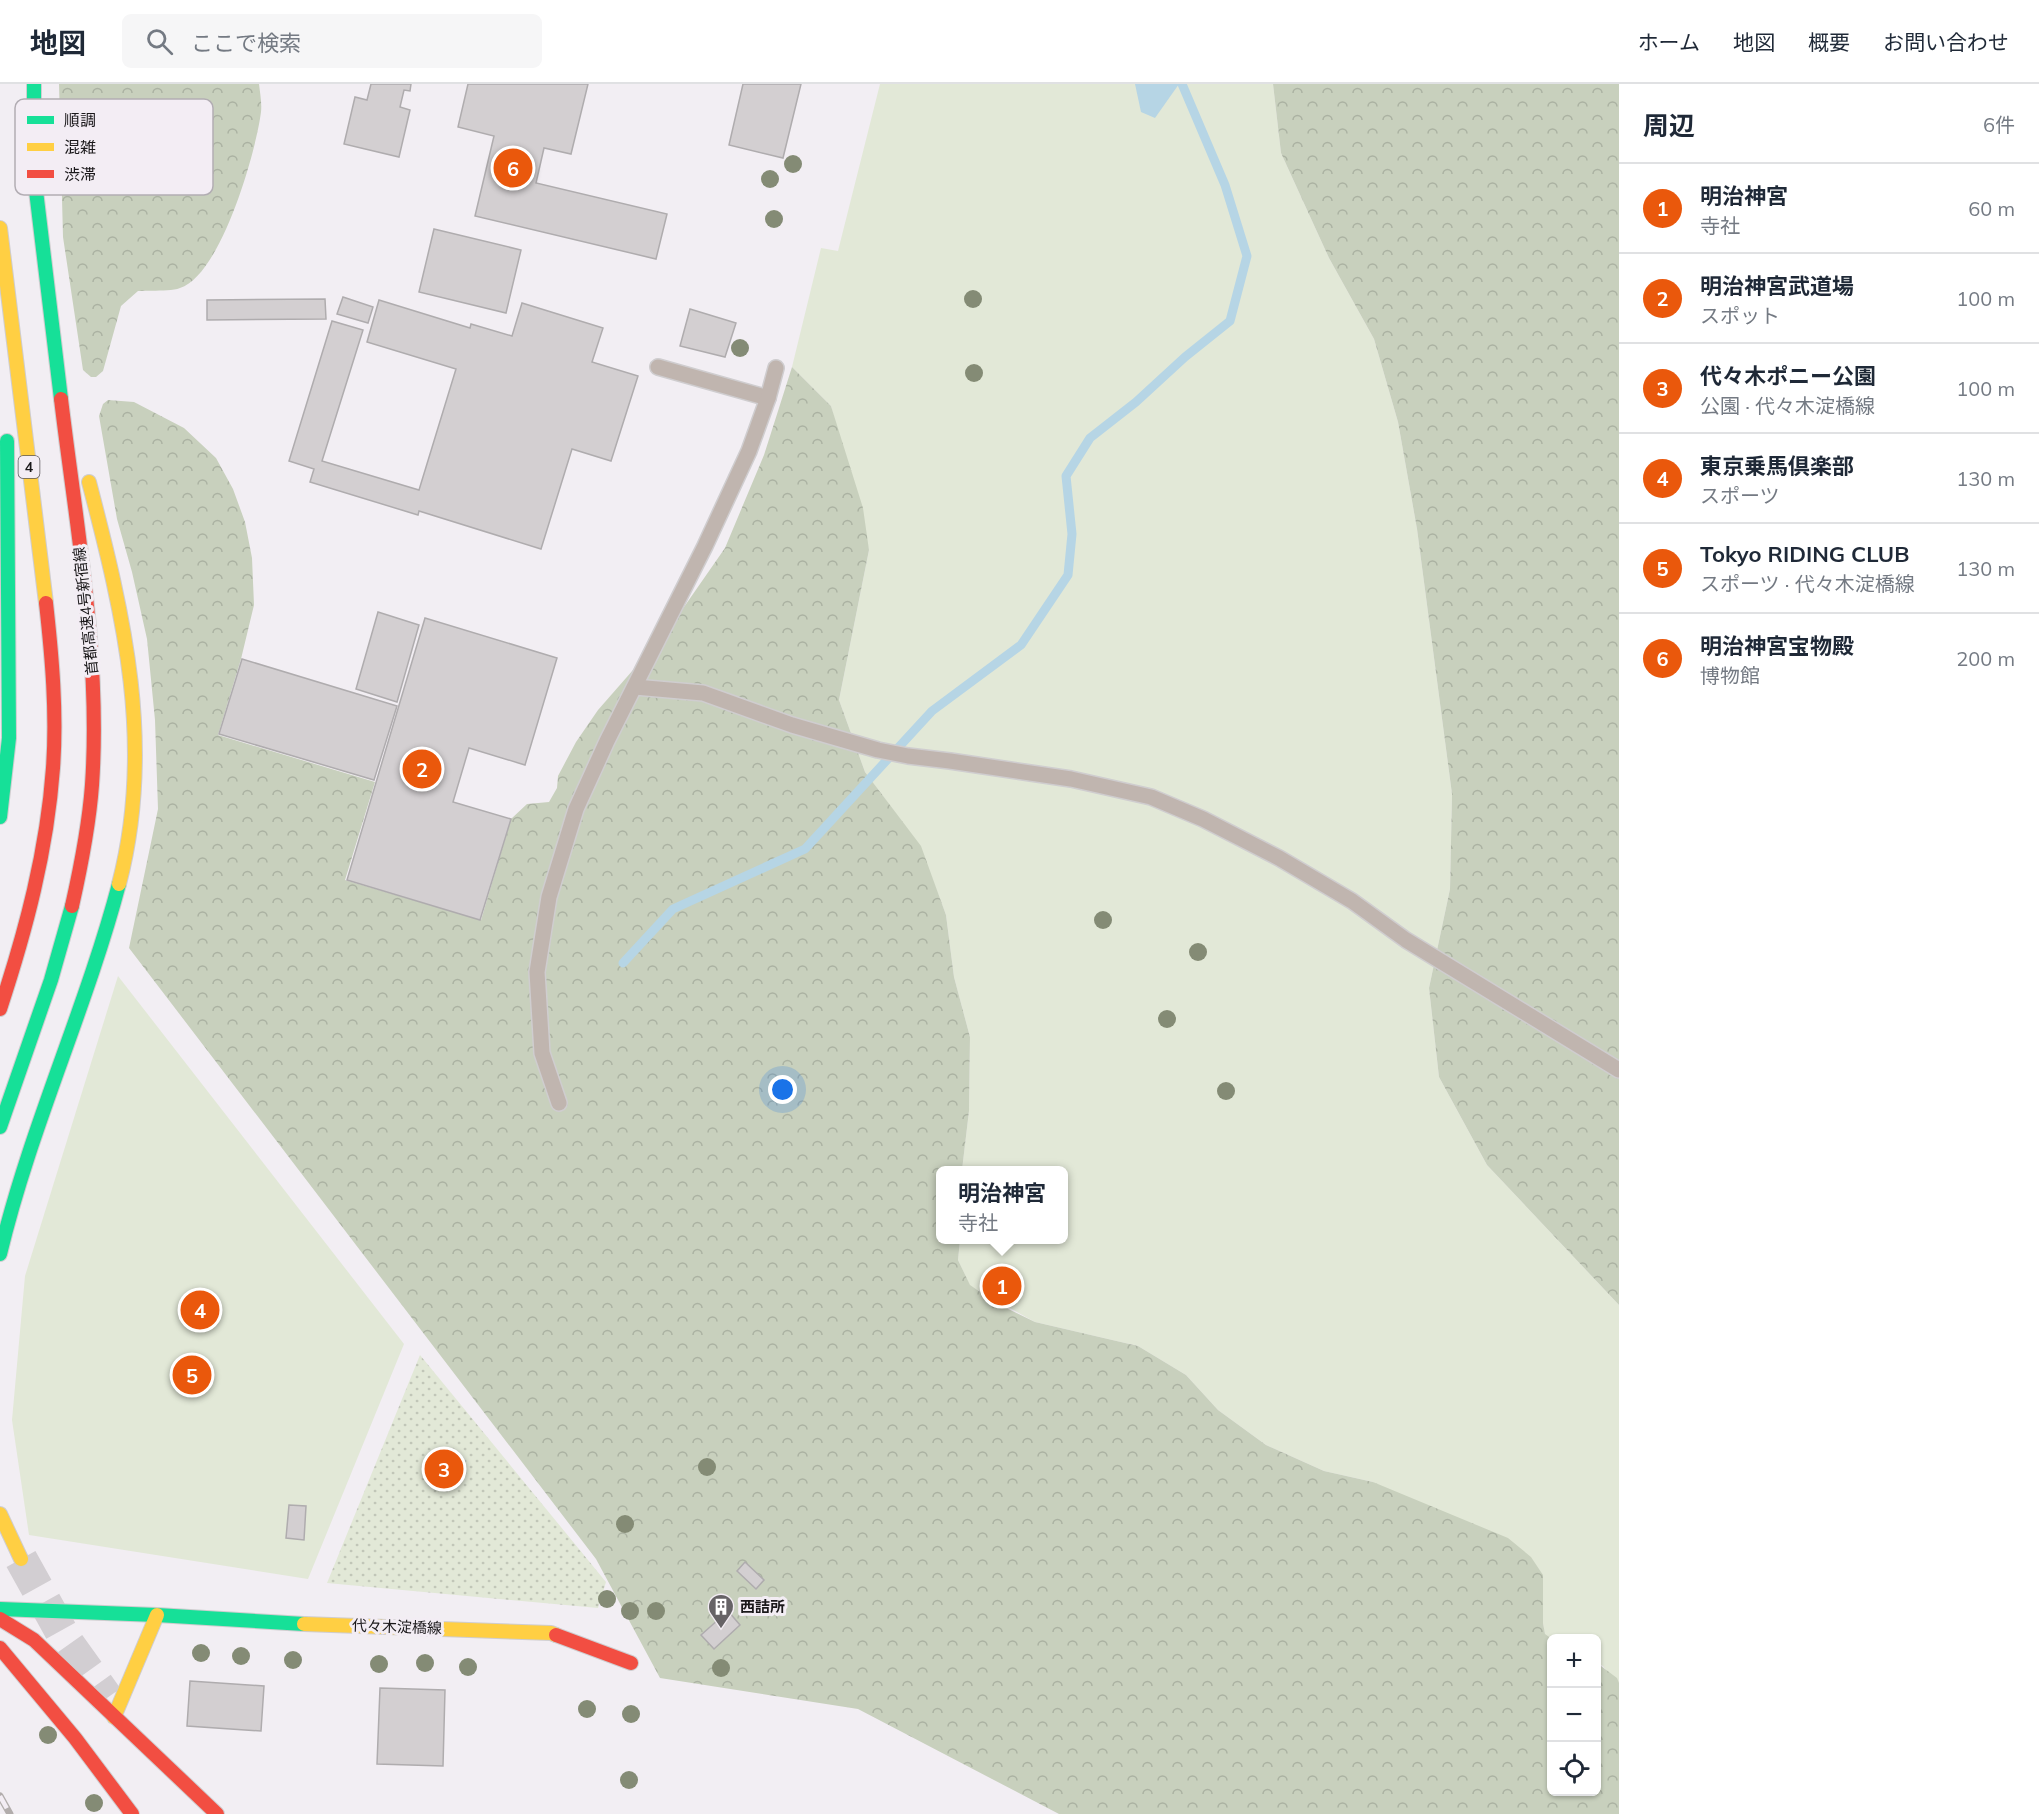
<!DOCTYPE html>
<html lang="ja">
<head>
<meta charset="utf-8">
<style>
  body { margin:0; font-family:Mulish,"Noto Sans JP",sans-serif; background:#f6f6f7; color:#1f2937 }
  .controls { position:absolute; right:18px; bottom:18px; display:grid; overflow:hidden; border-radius:9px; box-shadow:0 2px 4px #0004 }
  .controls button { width:54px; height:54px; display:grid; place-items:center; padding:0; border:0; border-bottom:2px solid #e0e1e3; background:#fff; color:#1f2937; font:30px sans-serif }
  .you { position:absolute; left:783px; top:1006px; width:21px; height:21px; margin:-15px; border:4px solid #fff; border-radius:50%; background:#1a73e8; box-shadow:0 0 0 9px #1a73e833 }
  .badge { display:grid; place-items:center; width:39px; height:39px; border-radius:50%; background:#ea580c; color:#fff; font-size:20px; font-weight:700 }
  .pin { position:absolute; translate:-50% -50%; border:3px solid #fff; box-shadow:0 2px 6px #0006 }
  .popup { position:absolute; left:936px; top:1082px; width:132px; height:78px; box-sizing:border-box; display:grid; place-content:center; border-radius:9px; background:#fff; filter:drop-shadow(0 2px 4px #0005); font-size:20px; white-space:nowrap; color:#747a83 }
  .popup b { font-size:22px; color:#1f2937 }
  .popup::after { content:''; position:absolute; left:50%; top:100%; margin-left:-12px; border:12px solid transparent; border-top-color:#fff }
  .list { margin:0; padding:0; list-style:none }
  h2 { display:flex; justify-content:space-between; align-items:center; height:78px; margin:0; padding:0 24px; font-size:26px }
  h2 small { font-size:20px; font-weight:400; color:#747a83 }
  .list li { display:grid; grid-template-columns:39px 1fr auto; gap:18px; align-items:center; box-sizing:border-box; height:90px; padding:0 24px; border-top:2px solid #e0e1e3 }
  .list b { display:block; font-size:22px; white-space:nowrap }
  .list p { margin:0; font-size:20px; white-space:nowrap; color:#747a83 }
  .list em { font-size:20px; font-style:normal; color:#747a83 }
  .icon { flex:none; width:33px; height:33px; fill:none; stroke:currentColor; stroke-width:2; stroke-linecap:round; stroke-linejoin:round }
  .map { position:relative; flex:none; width:1619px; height:1730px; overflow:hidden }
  header { display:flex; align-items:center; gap:36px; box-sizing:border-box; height:84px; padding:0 30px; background:#fff; border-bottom:2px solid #e0e1e3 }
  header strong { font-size:28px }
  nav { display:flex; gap:33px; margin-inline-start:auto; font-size:21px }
  .search { width:420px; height:54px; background:#f6f6f7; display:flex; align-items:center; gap:15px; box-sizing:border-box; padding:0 21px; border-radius:9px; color:#747a83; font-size:22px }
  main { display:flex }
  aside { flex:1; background:#fff }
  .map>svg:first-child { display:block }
</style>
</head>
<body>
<header>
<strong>地図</strong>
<div class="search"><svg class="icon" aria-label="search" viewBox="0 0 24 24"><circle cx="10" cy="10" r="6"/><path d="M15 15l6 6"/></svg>ここで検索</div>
<nav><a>ホーム</a><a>地図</a><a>概要</a><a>お問い合わせ</a></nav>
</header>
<main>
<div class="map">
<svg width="1619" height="1730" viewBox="0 0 1619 1730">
  <defs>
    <pattern id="forest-crowns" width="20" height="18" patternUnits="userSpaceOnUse" patternTransform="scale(1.5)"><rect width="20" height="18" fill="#c8d0bd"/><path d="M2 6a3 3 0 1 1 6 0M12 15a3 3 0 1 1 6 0" fill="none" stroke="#abb2a2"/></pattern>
    <pattern id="park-dots" width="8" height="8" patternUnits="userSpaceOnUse" patternTransform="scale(1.5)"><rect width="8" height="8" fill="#e2e8d7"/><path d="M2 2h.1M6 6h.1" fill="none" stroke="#c1c6b8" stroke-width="1.8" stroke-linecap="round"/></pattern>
  </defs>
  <rect width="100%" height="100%" fill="#f2eef3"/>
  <g fill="#e2e8d7">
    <polygon points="880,0 1273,0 1281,69 1329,174 1374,255 1398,338 1417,445 1452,710 1450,805 1429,904 1439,993 1487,1081 1619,1221 1619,1603 1603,1582 1597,1579 1596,1554 1551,1555 1545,1551 1543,1539 1373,1398 1324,1387 1266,1361 1218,1326 1186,1291 1138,1262 1035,1238 970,1202 958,1176 960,1156 1064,1156 1064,1086 962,1086 969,1027 970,953 954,893 946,831 920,762 865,688 839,616 869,466 831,322 792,283 821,164 838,167"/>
    <polygon points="118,892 404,1260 308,1495 29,1451 12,1336 25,1192"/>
  </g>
  <g fill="url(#forest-crowns)">
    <path d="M59,0H259C260,9 262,19 261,28C256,68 221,191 180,204C170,208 150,206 138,207L121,222L103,287L96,293H91L83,286L63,153Z"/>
    <polygon points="1273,0 1619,0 1619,1221 1487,1081 1439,993 1429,904 1450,805 1452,710 1417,445 1398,338 1374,255 1329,174 1281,69"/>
    <polygon points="792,283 831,322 863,424 869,466 839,616 865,688 921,762 946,831 954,893 970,953 969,1027 962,1086 940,1086 940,1156 960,1156 958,1176 970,1201 998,1220 1035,1238 1138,1262 1186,1291 1218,1326 1266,1361 1324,1387 1373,1398 1508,1454 1531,1473 1543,1491 1543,1539 1545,1550 1552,1555 1552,1708 1596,1708 1597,1579 1617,1594 1619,1599 1619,1730 1059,1730 858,1625 660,1594 596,1475 129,864 158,725 155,636 147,555 132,488 117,435 99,332 103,320 108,316 134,318 184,344 216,374 233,405 245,438 252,474 254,521 241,575 218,651 375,698 345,796 481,836 511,735 527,720 549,718 557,704 558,692 576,658 598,626 668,546 725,464 764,371"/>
  </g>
  <polygon fill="url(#park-dots)" points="420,1271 606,1498 598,1524 327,1499"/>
  <polygon fill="#b6d5e5" points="1135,0 1179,0 1155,34 1141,28"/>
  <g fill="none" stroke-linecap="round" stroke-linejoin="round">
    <polyline stroke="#b6d5e5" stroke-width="9" points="623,879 673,825 805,765 932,627 1021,561 1068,491 1072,450 1066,392 1090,354 1136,318 1185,273 1230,237 1247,172 1225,101 1182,0"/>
  </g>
  <g fill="#d3cfd1" stroke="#afacae" stroke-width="1.5">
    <polygon points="371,0 411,0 410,7 404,6 400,23 410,26 399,73 344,60 355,13 367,16"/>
    <polygon points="468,0 588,0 571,70 544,64 536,99 667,130 656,175 475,132 494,52 458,43"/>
    <polygon points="743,0 801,0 783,74 729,61"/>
    <polygon points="434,145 521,166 506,229 419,208"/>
    <polygon points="343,213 373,223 368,239 337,230"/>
    <polygon points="325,215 326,235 207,236 207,216"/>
    <polygon points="379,216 470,244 471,240 512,252 522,219 603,244 592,278 638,292 611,377 572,365 541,465 419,427 418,431 310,398 314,385 289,377 332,237 363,246 322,377 419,406 456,285 367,258"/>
    <polygon points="690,225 736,239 725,273 680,262"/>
    <polygon points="378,528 419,541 397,618 356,605"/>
    <polygon points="425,534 557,574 525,681 469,664 453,718 511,735 480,836 347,796"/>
    <polygon points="242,575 397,622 374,696 219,650"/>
    <polygon points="289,1421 306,1422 304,1456 286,1454"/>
    <polygon points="745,1478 764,1496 756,1505 737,1487"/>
    <polygon points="728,1527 740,1541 714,1565 701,1551"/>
    <polygon points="190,1597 264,1602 261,1647 187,1642"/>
    <polygon points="380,1604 445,1606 443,1682 377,1680"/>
  </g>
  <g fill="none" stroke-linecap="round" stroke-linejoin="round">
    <polyline stroke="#d2ced2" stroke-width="33" stroke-dasharray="33 16" stroke-linecap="butt" points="21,1475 67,1558 107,1614"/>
    <defs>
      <g id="lane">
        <polyline points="658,283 768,314"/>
        <polyline points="635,603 703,609 792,641 878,666 908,672 950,677 1071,695 1151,713 1203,735 1279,774 1352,817 1406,856 1619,986"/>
        <polyline points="559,1019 542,969 537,888 549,813 576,725 607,657 705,462 749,367 768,314 776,284"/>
      </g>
      <g id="fast">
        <polyline points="34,0 34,90 61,315"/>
        <polyline points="0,733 9,654 7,357"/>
        <polyline points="0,1043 51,896 72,822"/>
        <path d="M0,1170C30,1044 86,925 119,800"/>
        <polyline points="0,1525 157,1531 304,1540"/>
      </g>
      <g id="slow">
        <polyline points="0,144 46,519"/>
        <path d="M89,398C124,532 155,662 119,800"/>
        <polyline points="0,1430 21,1475"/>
        <polyline points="304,1540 551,1549 556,1551"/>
        <polyline points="114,1633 157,1531"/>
      </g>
      <g id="jam">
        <path d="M61,315C76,441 101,573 92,701C89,742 81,782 72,822"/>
        <path d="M0,925C26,846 47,767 53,684C57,629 52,573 46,519"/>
        <polyline points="0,1535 34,1556 217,1730"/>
        <polyline points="556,1551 631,1579"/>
        <polyline points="0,1564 75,1654 132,1730"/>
      </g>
    </defs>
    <use href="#lane" stroke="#cfcdcf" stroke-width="18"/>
    <use href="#fast" stroke="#cfcdcf" stroke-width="16"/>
    <use href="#slow" stroke="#cfcdcf" stroke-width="16"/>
    <use href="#jam" stroke="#cfcdcf" stroke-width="16"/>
    <use href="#lane" stroke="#c0b5af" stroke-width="15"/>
    <use href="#fast" stroke="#16e098" stroke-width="14"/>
    <use href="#slow" stroke="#ffcf43" stroke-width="14"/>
    <use href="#jam" stroke="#f24e42" stroke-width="14"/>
    <defs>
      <polyline id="rail" points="0,1712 10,1730"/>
    </defs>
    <use href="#rail" stroke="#b2adac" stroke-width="7"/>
    <use href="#rail" stroke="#f3edf4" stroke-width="4.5" stroke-dasharray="14" stroke-linecap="butt"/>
  </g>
  <g fill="#848b75">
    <circle cx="793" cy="80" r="9"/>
    <circle cx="770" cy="95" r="9"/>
    <circle cx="774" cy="135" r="9"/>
    <circle cx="973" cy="215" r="9"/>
    <circle cx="740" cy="264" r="9"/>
    <circle cx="974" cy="289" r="9"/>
    <circle cx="1103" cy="836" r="9"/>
    <circle cx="1198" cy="868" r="9"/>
    <circle cx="1167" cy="935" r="9"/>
    <circle cx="1226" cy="1007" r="9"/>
    <circle cx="707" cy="1383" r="9"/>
    <circle cx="625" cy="1440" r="9"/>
    <circle cx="607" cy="1515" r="9"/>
    <circle cx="630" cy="1527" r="9"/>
    <circle cx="656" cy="1527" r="9"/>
    <circle cx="201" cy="1569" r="9"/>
    <circle cx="241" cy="1572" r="9"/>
    <circle cx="293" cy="1576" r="9"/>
    <circle cx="425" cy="1579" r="9"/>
    <circle cx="379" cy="1580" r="9"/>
    <circle cx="468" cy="1583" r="9"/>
    <circle cx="721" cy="1584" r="9"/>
    <circle cx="587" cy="1625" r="9"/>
    <circle cx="631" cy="1630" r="9"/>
    <circle cx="48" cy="1651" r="9"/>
    <circle cx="629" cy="1696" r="9"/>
    <circle cx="94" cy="1719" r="9"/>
  </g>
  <defs>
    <symbol id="building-pin" viewBox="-11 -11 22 30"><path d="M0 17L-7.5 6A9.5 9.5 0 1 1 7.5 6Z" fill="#666366" stroke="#f3edf4"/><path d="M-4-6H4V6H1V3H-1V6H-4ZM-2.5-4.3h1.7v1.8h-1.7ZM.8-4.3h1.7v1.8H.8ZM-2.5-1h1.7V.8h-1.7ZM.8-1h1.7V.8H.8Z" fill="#fff"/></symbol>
  </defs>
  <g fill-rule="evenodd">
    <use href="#building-pin" x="706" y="1508" width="30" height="40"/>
  </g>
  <g text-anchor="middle" stroke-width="6" stroke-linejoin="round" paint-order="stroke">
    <rect fill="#f3edf4" stroke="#5b585b" stroke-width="1.5" x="18.5" y="372" width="21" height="22" rx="4.5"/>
    <g font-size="14" font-weight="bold" fill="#1a181a">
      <text x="29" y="388">4</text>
    </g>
    <g font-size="15" fill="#1a181a" stroke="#f3edf4">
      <text transform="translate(86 527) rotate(-96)" y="5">首都高速4号新宿線</text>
      <text transform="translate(397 1543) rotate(2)" y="5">代々木淀橋線</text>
    </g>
    <g font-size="15" font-weight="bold" fill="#1a181a" stroke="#f3edf4" text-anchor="start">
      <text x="740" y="1528">西詰所</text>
    </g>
  </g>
  <rect x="15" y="15" width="198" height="96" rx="9" fill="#f3edf4" stroke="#b2adb3" stroke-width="1.5"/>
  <rect x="27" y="32" width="27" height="8" fill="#16e098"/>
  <rect x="27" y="59" width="27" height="8" fill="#ffcf43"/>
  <rect x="27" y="86" width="27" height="8" fill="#f24e42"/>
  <g font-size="16" fill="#1a181a">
    <text x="64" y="42">順調</text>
    <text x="64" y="69">混雑</text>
    <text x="64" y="96">渋滞</text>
  </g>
</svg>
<div class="controls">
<button>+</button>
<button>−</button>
<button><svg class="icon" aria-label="locate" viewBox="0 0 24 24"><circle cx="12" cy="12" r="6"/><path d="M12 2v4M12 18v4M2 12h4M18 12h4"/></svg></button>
</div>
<div class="you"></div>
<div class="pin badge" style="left:1002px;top:1202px">1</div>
<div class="popup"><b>明治神宮</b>寺社</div>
<div class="pin badge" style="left:422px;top:685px">2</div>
<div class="pin badge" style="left:444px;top:1385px">3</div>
<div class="pin badge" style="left:200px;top:1226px">4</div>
<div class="pin badge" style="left:192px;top:1291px">5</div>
<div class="pin badge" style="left:513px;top:84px">6</div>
</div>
<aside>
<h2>周辺<small>6件</small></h2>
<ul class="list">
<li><span class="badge">1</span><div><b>明治神宮</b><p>寺社</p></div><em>60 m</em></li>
<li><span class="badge">2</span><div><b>明治神宮武道場</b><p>スポット</p></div><em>100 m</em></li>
<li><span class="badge">3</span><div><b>代々木ポニー公園</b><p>公園 · 代々木淀橋線</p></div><em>100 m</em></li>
<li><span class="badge">4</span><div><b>東京乗馬倶楽部</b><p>スポーツ</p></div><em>130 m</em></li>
<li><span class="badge">5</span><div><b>Tokyo RIDING CLUB</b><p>スポーツ · 代々木淀橋線</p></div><em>130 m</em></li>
<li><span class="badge">6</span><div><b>明治神宮宝物殿</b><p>博物館</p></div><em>200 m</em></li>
</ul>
</aside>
</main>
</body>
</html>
